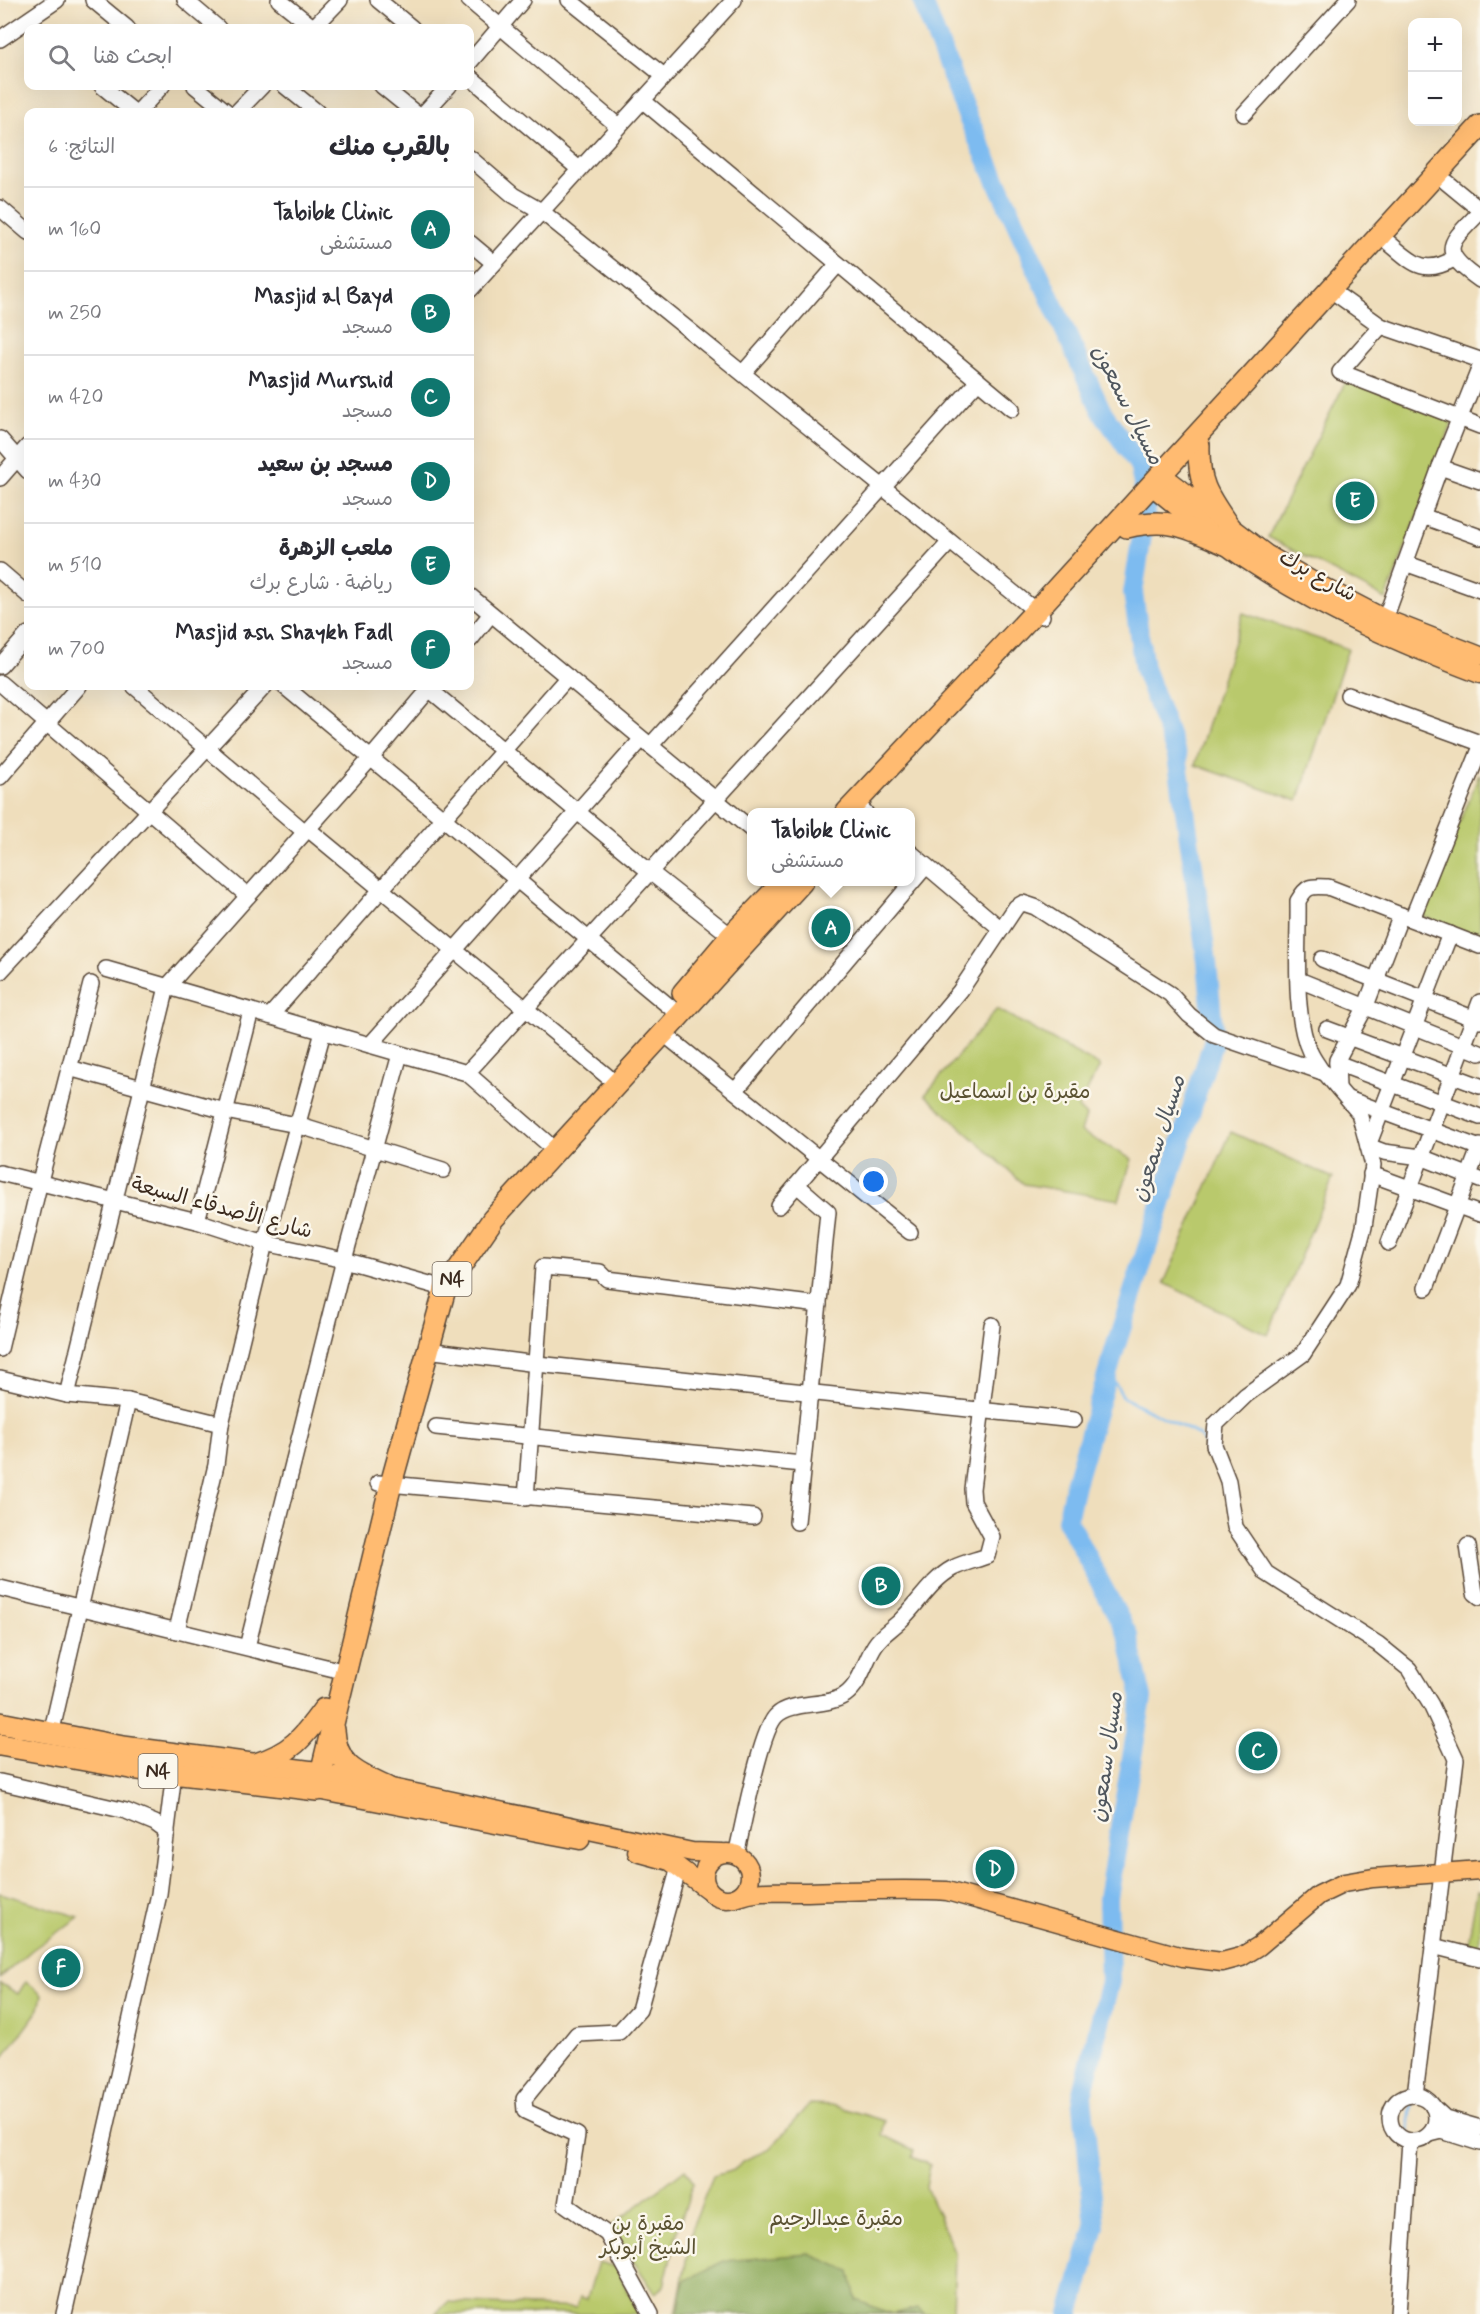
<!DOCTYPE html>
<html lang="ar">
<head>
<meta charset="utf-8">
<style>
  body { margin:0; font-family:Mynerve,"Playpen Sans Arabic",sans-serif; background:#f2f2f3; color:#2b2b33; direction:rtl }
  .controls { position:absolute; right:18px; top:18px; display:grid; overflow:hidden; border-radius:12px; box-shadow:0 6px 24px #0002 }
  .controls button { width:54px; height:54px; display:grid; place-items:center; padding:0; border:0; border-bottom:2px solid #e1e1e2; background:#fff; color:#2b2b33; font:30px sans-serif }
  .you { position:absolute; left:874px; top:1182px; width:21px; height:21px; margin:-15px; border:4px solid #fff; border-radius:50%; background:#1a73e8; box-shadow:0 0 0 9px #1a73e833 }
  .badge { display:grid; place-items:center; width:39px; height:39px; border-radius:50%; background:#0f766e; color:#fff; font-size:20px; font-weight:700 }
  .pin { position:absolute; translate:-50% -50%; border:3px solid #fff; box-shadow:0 2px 6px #0006 }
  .popup { position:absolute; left:747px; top:808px; width:168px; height:78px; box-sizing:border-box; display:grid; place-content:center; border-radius:12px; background:#fff; filter:drop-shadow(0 2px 4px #0005); font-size:20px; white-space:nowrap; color:#7c7c81 }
  .popup b { font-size:22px; color:#2b2b33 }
  .popup::after { content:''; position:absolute; left:50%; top:100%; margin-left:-12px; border:12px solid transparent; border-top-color:#fff }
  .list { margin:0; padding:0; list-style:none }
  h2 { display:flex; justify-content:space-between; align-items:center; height:78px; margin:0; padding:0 24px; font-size:26px }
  h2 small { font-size:20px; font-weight:400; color:#7c7c81 }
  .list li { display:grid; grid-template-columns:39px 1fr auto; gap:18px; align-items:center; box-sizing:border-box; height:84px; padding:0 24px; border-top:2px solid #e1e1e2 }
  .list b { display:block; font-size:22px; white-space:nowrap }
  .list p { margin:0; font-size:20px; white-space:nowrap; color:#7c7c81 }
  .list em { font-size:20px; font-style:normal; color:#7c7c81 }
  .icon { flex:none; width:33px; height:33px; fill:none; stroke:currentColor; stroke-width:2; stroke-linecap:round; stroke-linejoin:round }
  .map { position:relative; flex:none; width:1480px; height:2314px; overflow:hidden; direction:ltr }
  .search { position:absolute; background:#fff; box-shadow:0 6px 24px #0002; left:24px; top:24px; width:450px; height:66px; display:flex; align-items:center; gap:15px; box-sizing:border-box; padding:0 21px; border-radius:12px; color:#7c7c81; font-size:22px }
  .panel { position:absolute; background:#fff; box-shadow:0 6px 24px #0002; left:24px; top:108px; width:450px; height:582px; border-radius:12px; direction:rtl }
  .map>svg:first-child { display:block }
</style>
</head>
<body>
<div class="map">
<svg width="1480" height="2314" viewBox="0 0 1480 2314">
  <rect width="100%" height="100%" fill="#fbf7ec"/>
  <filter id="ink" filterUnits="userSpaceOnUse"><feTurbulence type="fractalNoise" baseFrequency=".0167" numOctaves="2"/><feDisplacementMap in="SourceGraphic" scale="12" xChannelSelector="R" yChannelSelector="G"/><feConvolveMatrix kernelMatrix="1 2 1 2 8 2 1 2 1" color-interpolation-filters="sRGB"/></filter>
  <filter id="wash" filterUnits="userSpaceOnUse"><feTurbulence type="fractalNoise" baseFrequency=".008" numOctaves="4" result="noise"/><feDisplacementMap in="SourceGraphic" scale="24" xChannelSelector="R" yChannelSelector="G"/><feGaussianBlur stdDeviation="1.35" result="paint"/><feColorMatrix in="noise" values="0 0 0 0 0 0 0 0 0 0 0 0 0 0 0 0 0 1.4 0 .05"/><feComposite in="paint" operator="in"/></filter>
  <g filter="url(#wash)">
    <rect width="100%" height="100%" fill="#efdebc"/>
    <g fill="#b9c96c" stroke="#7a7a45" stroke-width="1.5">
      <polygon points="1347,379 1453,421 1386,599 1268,537"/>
      <polygon points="1243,613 1348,649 1298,801 1195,765"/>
      <polygon points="1479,775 1480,775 1480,938 1422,916"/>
      <polygon points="997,1009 1100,1066 1078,1108 1086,1116 1081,1132 1132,1159 1119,1200 1024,1184 925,1095"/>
      <polygon points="1231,1132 1333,1178 1268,1335 1164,1283"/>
      <polygon points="1477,1891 1480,1891 1480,1946 1468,1943"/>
      <polygon points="0,1893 79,1917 32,1950 0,1978"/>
      <polygon points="26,1981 42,1995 39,2009 4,2057 0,2056 0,1983 18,1994"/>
      <polygon points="809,2104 832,2105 885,2121 882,2135 914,2150 912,2157 930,2165 926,2187 955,2253 953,2314 676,2314 693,2225 713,2176 734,2170 742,2161 770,2149"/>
      <polygon points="685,2169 694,2182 678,2228 664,2286 655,2293 610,2227"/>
      <polygon points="598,2262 616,2267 639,2314 435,2314 448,2302 576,2308 580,2297 587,2299"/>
    </g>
    <polygon fill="#92ad60" stroke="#666c3f" stroke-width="1.5" points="809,2254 850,2271 856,2300 892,2314 918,2308 925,2314 678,2314 684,2281 724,2261"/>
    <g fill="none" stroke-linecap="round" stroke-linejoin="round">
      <g stroke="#7dbbf0" stroke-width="3">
        <polyline points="1330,1300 1340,1282 1348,1256"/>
        <polyline points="1108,1372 1124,1398 1199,1435 1209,1449"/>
        <polyline points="1408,2137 1412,2099"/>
      </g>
      <polyline stroke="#7dbbf0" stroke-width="20" points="922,0 969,120 1101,410 1139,465 1147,503 1133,593 1144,668 1177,756 1207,962 1214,1039 1116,1345 1075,1484 1067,1520 1128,1635 1142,1698 1108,1898 1110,1981 1082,2096 1095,2226 1070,2314"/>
    </g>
  </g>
  <g filter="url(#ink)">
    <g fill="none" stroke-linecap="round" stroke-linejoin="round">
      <defs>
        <g id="minor">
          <polyline points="93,0 127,28"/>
          <polyline points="185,0 218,28"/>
          <polyline points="279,0 314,28"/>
          <polyline points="378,0 412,28"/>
          <polyline points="469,0 618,126"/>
          <polyline points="569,0 664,76"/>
          <polyline points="313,28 340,0"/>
          <polyline points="0,39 57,0"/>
          <polyline points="470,62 523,0"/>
          <polyline points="470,77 579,169"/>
          <polyline points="102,86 134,112"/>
          <polyline points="195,86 227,112"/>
          <polyline points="285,86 317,112"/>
          <polyline points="382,86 414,112"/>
          <polyline points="642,100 1012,409"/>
          <polyline points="138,112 162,86"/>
          <polyline points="237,112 262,86"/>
          <polyline points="425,112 449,86"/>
          <polyline points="1244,114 1348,0"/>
          <path d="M470,158L513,195L541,211C709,345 875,482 1042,616"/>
          <polyline points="1446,182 1480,210"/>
          <polyline points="0,208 28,232"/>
          <path d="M1480,212C1449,244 1437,250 1480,280"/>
          <polyline points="470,243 494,263"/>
          <path d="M1389,243C1413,263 1423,276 1454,259"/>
          <polyline points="470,290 734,0"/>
          <polyline points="1339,296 1381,326 1480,360"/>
          <polyline points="1381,326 1340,372 1480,426"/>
          <polyline points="743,373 838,264"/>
          <polyline points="0,439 28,471"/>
          <polyline points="1440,467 1480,481"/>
          <polyline points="0,478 28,446"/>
          <polyline points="1422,516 1480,537"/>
          <polyline points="1405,563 1480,590"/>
          <polyline points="0,571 28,595"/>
          <polyline points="470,596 752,830"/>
          <polyline points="1385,619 1440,467 1480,367"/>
          <polyline points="470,640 491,614"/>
          <polyline points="0,666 28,634"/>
          <polyline points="0,683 248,896"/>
          <polyline points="134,686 305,832"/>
          <polyline points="284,686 670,1007"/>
          <polyline points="429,689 650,872 731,936"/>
          <polyline points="1348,695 1480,743"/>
          <polyline points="650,746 978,381"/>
          <polyline points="0,777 79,686"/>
          <polyline points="864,811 865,812"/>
          <polyline points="308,829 607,1076"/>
          <polyline points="910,852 1001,929"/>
          <polyline points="1412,919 1480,749"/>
          <polyline points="1450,934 1368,1146 1384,1152 1421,1157 1480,1180"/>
          <polyline points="1322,959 1480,1021"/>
          <polyline points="106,969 467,1073 546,1142"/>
          <polyline points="0,972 265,686"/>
          <polyline points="1299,980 1480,1053"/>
          <polyline points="270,1016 568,677"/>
          <polyline points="1327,1029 1480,1086"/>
          <polyline points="664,1034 910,1232"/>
          <polyline points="370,1045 642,739"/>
          <polyline points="1337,1063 1480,1117"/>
          <polyline points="69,1068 225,1111 297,1125 443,1170"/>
          <path d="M1322,1072C1318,1065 1313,1059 1310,1052C1292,1014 1299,944 1298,901C1307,885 1311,886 1328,887L1480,946"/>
          <polyline points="467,1073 949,543"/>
          <polyline points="1338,1088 1337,1060 1365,1008 1401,915"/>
          <polyline points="735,1091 926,866"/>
          <polyline points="1348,1099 1480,1148"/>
          <polyline points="0,1173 197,1221 265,1243 344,1260 433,1285"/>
          <polyline points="1371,1174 1480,1214"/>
          <polyline points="779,1206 960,991 1016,907 1023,903 1035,907 1170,994 1189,1015 1214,1035 1325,1073 1359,1113 1373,1165 1364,1227 1348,1285 1303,1354 1246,1395 1216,1424 1214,1445 1228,1481 1235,1527 1266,1573 1378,1644 1409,1669 1431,1705 1456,1759 1415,2095"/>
          <polyline points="197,1221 251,1011"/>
          <polyline points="1389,1243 1480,1002"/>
          <polyline points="1426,1288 1480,1146"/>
          <polyline points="0,1349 40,1181 91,984"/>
          <polyline points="427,1350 537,1364 1074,1420"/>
          <polyline points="0,1379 67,1395 128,1401 221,1424"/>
          <polyline points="67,1395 167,987 371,758 432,686"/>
          <polyline points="436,1427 802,1464"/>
          <polyline points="378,1483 753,1517"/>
          <polyline points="526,1498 543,1267 600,1272 607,1279 819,1305"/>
          <polyline points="797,1522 828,1212 797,1185"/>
          <polyline points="1468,1546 1475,1593 1480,1597"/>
          <polyline points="0,1588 334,1669"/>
          <polyline points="177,1630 216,1465 221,1424 265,1243 323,1032"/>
          <polyline points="247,1647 344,1260 400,1054"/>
          <polyline points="51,1734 128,1401"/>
          <polyline points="0,1782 126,1811 155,1823 167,1832"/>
          <path d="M736,1855C743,1827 760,1732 776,1716C792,1700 825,1708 845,1695C861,1684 865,1660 875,1645C882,1634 892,1629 901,1620C918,1604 931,1580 953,1568C963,1563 976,1560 987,1556L992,1537L973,1502L972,1489L992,1325"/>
          <polyline points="1433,1946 1480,1958"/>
          <circle cx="1413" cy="2118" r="23"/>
          <polyline points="1433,2107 1445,2118 1480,2128"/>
          <polyline points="1430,2134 1442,2131 1480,2143"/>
          <polyline points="64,2314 159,1894 174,1773"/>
          <polyline points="651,2314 607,2234 566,2205 577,2135 525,2111 524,2099 577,2034 619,2032 639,2010 679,1867"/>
          <polyline points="1398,2314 1410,2141"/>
        </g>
        <g id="major">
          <polyline points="1161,474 1266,554 1314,582 1385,619 1480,656"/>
          <path d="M1151,485C1184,512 1217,541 1253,564C1323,610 1401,644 1480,674"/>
          <polyline points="321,1773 692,1852 722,1853"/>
          <polyline points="317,1790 580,1840"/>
          <polyline points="637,1852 670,1861 707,1889"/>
          <circle cx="727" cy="1876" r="23"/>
          <path d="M735,1898C763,1888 779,1893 808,1892C854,1891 901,1888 947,1891L1183,1957L1222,1962L1241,1957L1259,1946L1319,1895L1344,1883L1373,1878L1480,1870"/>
        </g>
        <g id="highway">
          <path d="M1199,445C1198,485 1208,496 1229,527"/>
          <path d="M1127,527C1169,517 1187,527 1225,544"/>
          <polyline points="847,812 1036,611 1480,126"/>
          <polyline points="683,993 731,936 783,882"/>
          <polyline points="0,1723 123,1747 321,1773"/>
          <path d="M334,1730C336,1767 358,1774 388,1788"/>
          <polyline points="0,1745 130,1768 317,1790 391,1484 445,1289 493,1219 802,882"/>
          <path d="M256,1764C291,1753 303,1738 324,1709"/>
        </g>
      </defs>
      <use href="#minor" stroke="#564536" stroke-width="18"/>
      <use href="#major" stroke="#564536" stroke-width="21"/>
      <use href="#highway" stroke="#564536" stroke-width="24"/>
      <use href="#minor" stroke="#fff" stroke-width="15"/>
      <use href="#major" stroke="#ffbb71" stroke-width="18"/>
      <use href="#highway" stroke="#ffbb71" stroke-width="21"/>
    </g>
  </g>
  <g text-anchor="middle" stroke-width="5" stroke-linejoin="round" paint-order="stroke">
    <g fill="#fbf7ec" stroke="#75685c" stroke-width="1.5">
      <rect x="432.5" y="1262" width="39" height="34" rx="4.5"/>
      <rect x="138.5" y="1754" width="39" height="34" rx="4.5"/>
    </g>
    <g font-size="20" font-weight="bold" fill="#3b2a1e">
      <text x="452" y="1286">N4</text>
      <text x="158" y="1778">N4</text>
    </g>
    <g font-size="21" fill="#3b2a1e" stroke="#fbf7ec">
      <text transform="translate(1318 575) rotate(29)" y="7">شارع برك</text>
      <text transform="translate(222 1207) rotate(15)" y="7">شارع الأصدقاء السبعة</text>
    </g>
    <g font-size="21" fill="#5a5232" stroke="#fbf7ec">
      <text x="1015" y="1098">مقبرة بن اسماعيل</text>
      <text x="836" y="2225">مقبرة عبدالرحيم</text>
      <text x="648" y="2230">مقبرة بن<tspan x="648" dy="24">الشيخ أبوبكر</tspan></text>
    </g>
    <g font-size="22" font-style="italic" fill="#4f565d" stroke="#fbf7ec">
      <text transform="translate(1129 404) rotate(63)" y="8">مسيال سمعون</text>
      <text transform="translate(1157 1138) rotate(-72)" y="8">مسيال سمعون</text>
      <text transform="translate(1105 1757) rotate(-82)" y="8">مسيال سمعون</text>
    </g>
  </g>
</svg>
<div class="controls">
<button>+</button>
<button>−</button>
</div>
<div class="you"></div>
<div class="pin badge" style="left:831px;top:928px">A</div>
<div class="popup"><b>Tabibk Clinic</b>مستشفى</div>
<div class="pin badge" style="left:881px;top:1586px">B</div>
<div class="pin badge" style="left:1258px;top:1751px">C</div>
<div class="pin badge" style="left:995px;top:1869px">D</div>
<div class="pin badge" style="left:1355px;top:501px">E</div>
<div class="pin badge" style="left:61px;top:1968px">F</div>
<div class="search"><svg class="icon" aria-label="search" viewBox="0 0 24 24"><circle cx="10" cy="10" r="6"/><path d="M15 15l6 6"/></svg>ابحث هنا</div>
<section class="panel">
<h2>بالقرب منك<small>النتائج: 6</small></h2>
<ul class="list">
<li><span class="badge">A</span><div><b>Tabibk Clinic</b><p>مستشفى</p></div><em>160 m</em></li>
<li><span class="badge">B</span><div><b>Masjid al Bayd</b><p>مسجد</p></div><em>250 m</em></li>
<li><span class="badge">C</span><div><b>Masjid Murshid</b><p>مسجد</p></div><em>420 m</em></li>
<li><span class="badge">D</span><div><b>مسجد بن سعيد</b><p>مسجد</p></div><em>430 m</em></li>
<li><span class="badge">E</span><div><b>ملعب الزهرة</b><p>رياضة · شارع برك</p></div><em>510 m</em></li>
<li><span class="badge">F</span><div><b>Masjid ash Shaykh Fadl</b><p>مسجد</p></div><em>700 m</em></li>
</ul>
</section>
</div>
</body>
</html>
